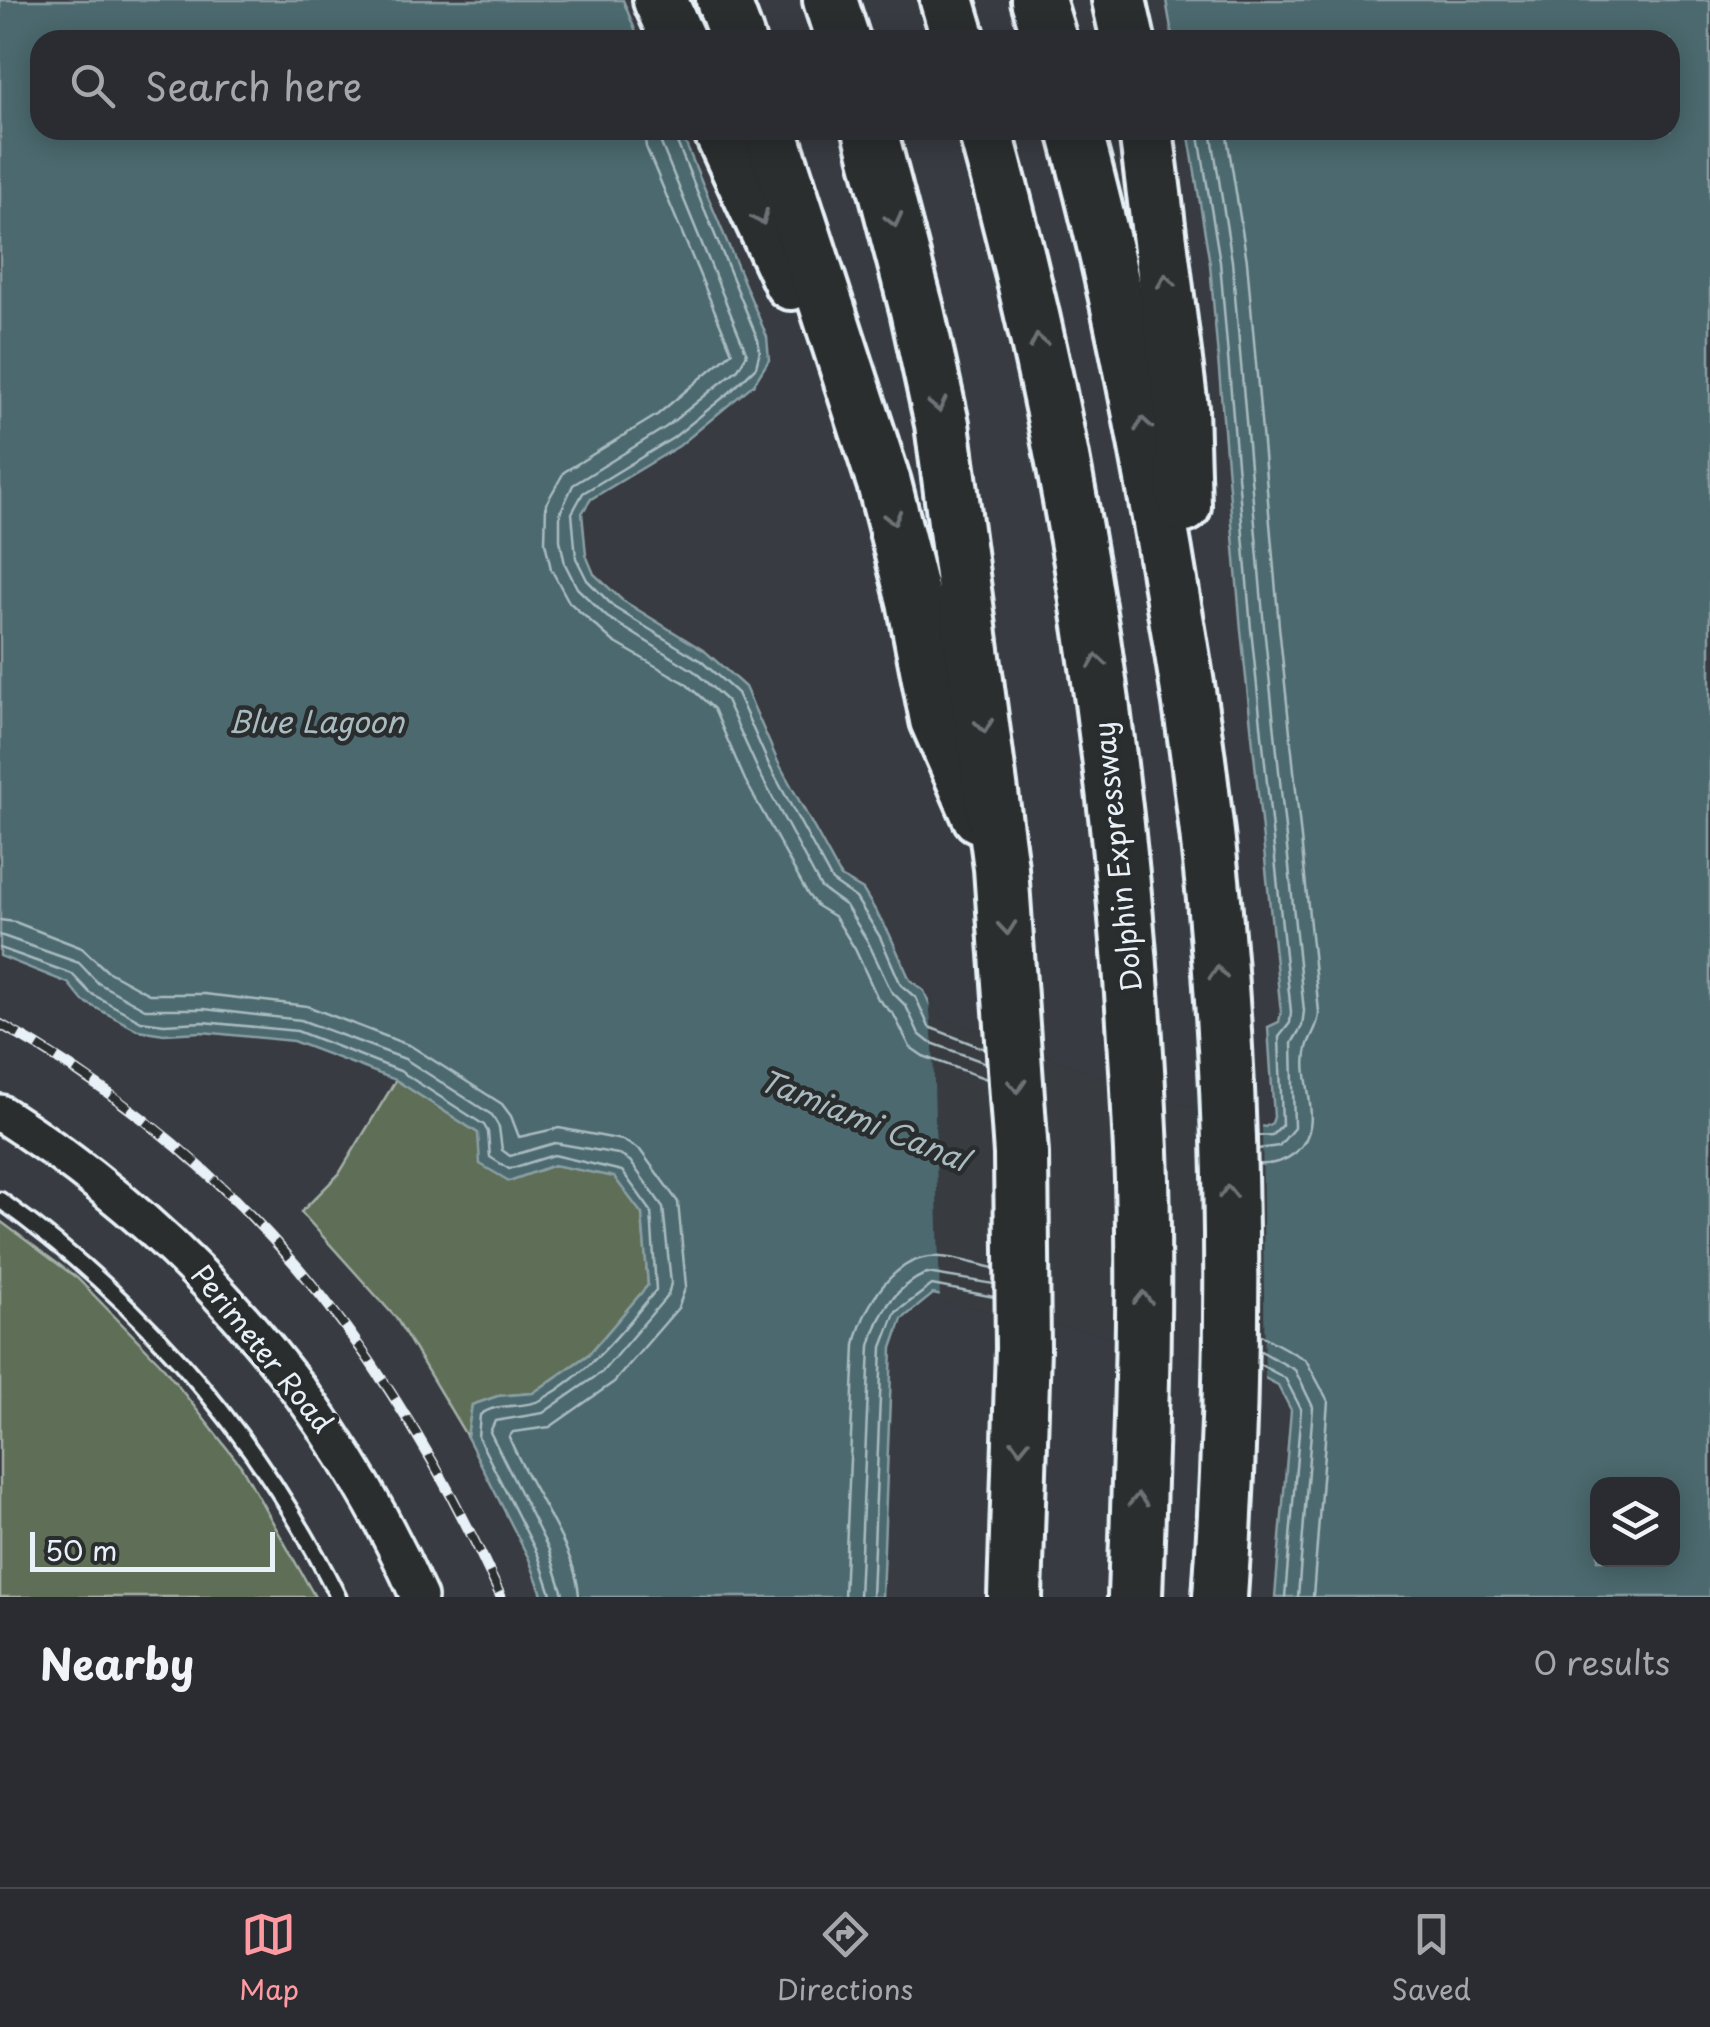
<!DOCTYPE html>
<html lang="en">
<head>
<meta charset="utf-8">
<style>
  body { margin:0; font-family:"Playpen Sans",sans-serif; background:#36383d; color:#f1f3f6 }
  .controls { position:absolute; right:30px; bottom:30px; display:grid; overflow:hidden; border-radius:20px; box-shadow:0 5px 25px #0003 }
  .controls button { width:90px; height:90px; display:grid; place-items:center; padding:0; border:0; border-bottom:2px solid #46484d; background:#2a2c31; color:#f1f3f6; font:50px sans-serif }
  .scale { position:absolute; left:30px; bottom:25px; width:245px; box-sizing:border-box; padding-left:10px; border:5px solid #e8f1f8; border-top:0; font-size:28px; line-height:35px; white-space:nowrap; color:#e8f1f8; -webkit-text-stroke:8px #2a2d2e; paint-order:stroke }
  .list { margin:0; padding:0; list-style:none }
  h2 { display:flex; justify-content:space-between; align-items:center; height:130px; margin:0; padding:0 40px; font-size:42px }
  h2 small { font-size:32px; font-weight:400; color:#a5a7ab }
  .icon { flex:none; width:55px; height:55px; fill:none; stroke:currentColor; stroke-width:2; stroke-linecap:round; stroke-linejoin:round }
  .map { position:relative; flex:none; width:1710px; height:1597px; overflow:hidden }
  .search { position:absolute; background:#2a2c31; box-shadow:0 5px 25px #0003; left:30px; right:30px; top:30px; height:110px; display:flex; align-items:center; gap:25px; box-sizing:border-box; padding:0 35px; border-radius:30px; color:#a5a7ab; font-size:38px }
  .sheet { height:290px; background:#2a2c31 }
  nav { display:flex; justify-content:space-around; align-items:center; box-sizing:border-box; height:140px; border-top:2px solid #46484d; background:#2a2c31; font-size:28px; color:#a5a7ab }
  nav a { display:grid; justify-items:center; gap:5px }
  nav .on { color:#ff9aa2 }
  .map>svg:first-child { display:block }
</style>
</head>
<body>
<div class="map">
<svg width="1710" height="1597" viewBox="0 0 1710 1597">
  <rect width="100%" height="100%" fill="#383b41"/>
  <filter id="ink" filterUnits="userSpaceOnUse"><feTurbulence type="fractalNoise" baseFrequency=".01" numOctaves="2"/><feDisplacementMap in="SourceGraphic" scale="20" xChannelSelector="R" yChannelSelector="G"/><feConvolveMatrix kernelMatrix="1 2 1 2 8 2 1 2 1" color-interpolation-filters="sRGB"/></filter>
  <g filter="url(#ink)">
    <g fill="#5f6e57" stroke="#a4b0a8" stroke-width="2.5">
      <polygon points="396,1080 478,1133 509,1181 554,1165 614,1176 642,1214 648,1285 589,1354 533,1393 498,1396 472,1405 467,1437 396,1318 301,1212 339,1174"/>
      <polygon points="0,1221 77,1278 160,1363 241,1466 315,1597 0,1597"/>
    </g>
    <path fill="#4b696e" stroke="#8a9fa5" stroke-width="2.5" fill-rule="evenodd" d="M0,0H623L639,40H40V130H680L767,337L769,360L754,384L679,446L591,499L582,513L586,555L594,574L622,600L706,652L745,687L778,762L841,877L863,890L889,933L910,980L924,991L937,1021L1172,1107L1265,1127L1272,1123L1274,1117L1268,1027L1279,1022L1281,1012L1241,630L1210,264L1188,130H1670V40H1173L1166,0H1710V1597H1275L1291,1410L1278,1385L1235,1363L1163,1342L933,1294L902,1319L892,1348L882,1597H543L529,1559L467,1437L472,1405L498,1396L533,1393L589,1354L648,1285L642,1214L614,1177L554,1165L509,1181L480,1164L478,1133L396,1080L293,1041L202,1032L164,1034L138,1030L83,1001L68,983L0,956ZM1598,1484H1672V1560H1598Z"/>
    <polygon fill="#383b41" points="928,988 941,1017 1174,1103 1262,1121 1265,1384 1233,1368 1161,1346 940,1301 933,1045"/>
    <g fill="none" stroke-linecap="round" stroke-linejoin="round">
      <g stroke="#a9bbc1" stroke-width="2.5">
        <polyline points="644,130 646,147 732,352 657,415 564,472 546,504 545,542 551,569 569,602 614,642 685,683 714,709 745,780 808,895 817,906 835,917 855,949 878,999 894,1015 910,1047 923,1056 987,1079"/>
        <polyline points="659,130 660,141 747,354 738,369 666,427 573,485 560,513 560,540 565,564 577,588 607,617 694,671 726,700 759,772 821,888 846,906 868,942 891,991 906,1006 919,1034 929,1042 986,1063"/>
        <polyline points="672,130 758,340 760,351 756,367 730,392 673,438 583,493 572,513 576,558 587,580 615,608 701,661 737,693 770,767 832,881 856,898 880,937 901,985 916,998 929,1027 985,1049"/>
        <polyline points="1198,130 1220,262 1251,629 1291,1012 1290,1023 1279,1037 1282,1125 1272,1135 1257,1136"/>
        <polyline points="1211,130 1232,261 1264,627 1304,1011 1302,1026 1292,1043 1294,1128 1279,1146 1258,1149"/>
        <path d="M1226,130L1247,261L1279,626L1319,1012C1319,1027 1310,1035 1307,1048C1298,1082 1328,1124 1295,1153C1284,1162 1272,1165 1258,1164"/>
        <path d="M0,920L15,922L82,948L107,971L149,994H204L307,1006L411,1046L502,1104L511,1116L519,1137L559,1128L622,1140L640,1150L678,1202L686,1286L678,1308L614,1382L550,1427L513,1432L509,1437C527,1484 577,1548 579,1597"/>
        <polyline points="0,935 79,963 98,983 145,1009 204,1009 301,1020 405,1059 492,1115 499,1127 502,1150 510,1156 555,1143 618,1154 630,1161 663,1207 671,1283 668,1295 602,1372 543,1413 495,1421 490,1432 549,1550 564,1597"/>
        <path d="M0,948L72,974L90,993L141,1021L164,1024L203,1022L297,1031L400,1071L484,1125L488,1132L490,1157L509,1169L554,1155L622,1171L651,1211L656,1290C622,1332 589,1373 541,1400C522,1410 498,1401 480,1415L478,1437L538,1555L552,1597"/>
        <polyline points="1259,1334 1306,1360 1328,1401 1313,1597"/>
        <polyline points="1259,1350 1295,1370 1313,1407 1298,1597"/>
        <polyline points="1259,1364 1285,1378 1301,1409 1285,1597"/>
        <path d="M844,1597L855,1345C861,1311 891,1261 929,1257C950,1255 974,1264 993,1268"/>
        <path d="M859,1597L870,1346C878,1313 895,1287 927,1273L994,1284"/>
        <polyline points="872,1597 882,1347 895,1313 932,1285 994,1297"/>
      </g>
      <defs>
        <path id="service" d="M0,1200C145,1304 259,1437 338,1597"/>
        <path id="tertiary" d="M0,1113C186,1232 330,1395 419,1597"/>
        <g id="motorway">
          <polyline points="660,0 678,40"/>
          <polyline points="723,0 738,40"/>
          <polyline points="830,0 843,40"/>
          <polyline points="947,0 959,40"/>
          <polyline points="1038,0 1050,40"/>
          <polyline points="1119,0 1128,40"/>
          <polyline points="720,130 791,283"/>
          <polyline points="770,130 884,483 914,601 937,720 979,816"/>
          <polyline points="870,130 917,310 942,424 1001,868 1021,1154 1023,1348 1015,1597"/>
          <path d="M985,130C1078,463 1127,806 1141,1151C1147,1300 1140,1449 1135,1597"/>
          <path d="M1075,130C1113,269 1140,409 1165,551C1177,625 1191,700 1200,775C1235,1042 1239,1328 1220,1597"/>
          <polyline points="1146,130 1181,408 1184,506"/>
        </g>
      </defs>
      <use href="#service" stroke="#e8f1f8" stroke-width="21"/>
      <use href="#tertiary" stroke="#e8f1f8" stroke-width="42"/>
      <use href="#motorway" stroke="#e8f1f8" stroke-width="60"/>
      <use href="#service" stroke="#2a2d2e" stroke-width="14"/>
      <use href="#tertiary" stroke="#2a2d2e" stroke-width="35"/>
      <use href="#motorway" stroke="#2a2d2e" stroke-width="52"/>
      <defs>
        <path id="rail" d="M0,1024C240,1159 389,1349 501,1597"/>
      </defs>
      <use href="#rail" stroke="#e8f1f8" stroke-width="11"/>
      <use href="#rail" stroke="#2a2d2e" stroke-width="8" stroke-dasharray="22" stroke-linecap="butt"/>
    </g>
    <defs><path id="oneway-chevron" d="M-2-3.5L2.5 0L-2 3.5" fill="none" stroke-width="1.6" stroke-linecap="round" stroke-linejoin="round" transform="scale(2.5)"/></defs>
    <g stroke="#6c7275">
      <use href="#oneway-chevron" transform="translate(761 218) rotate(65)"/>
      <use href="#oneway-chevron" transform="translate(894 220) rotate(76)"/>
      <use href="#oneway-chevron" transform="translate(1166 281) rotate(-97)"/>
      <use href="#oneway-chevron" transform="translate(1038 341) rotate(-102)"/>
      <use href="#oneway-chevron" transform="translate(938 405) rotate(78)"/>
      <use href="#oneway-chevron" transform="translate(1143 424) rotate(-100)"/>
      <use href="#oneway-chevron" transform="translate(893 518) rotate(75)"/>
      <use href="#oneway-chevron" transform="translate(1097 661) rotate(-99)"/>
      <use href="#oneway-chevron" transform="translate(984 726) rotate(83)"/>
      <use href="#oneway-chevron" transform="translate(1007 928) rotate(85)"/>
      <use href="#oneway-chevron" transform="translate(1218 973) rotate(-93)"/>
      <use href="#oneway-chevron" transform="translate(1017 1086) rotate(87)"/>
      <use href="#oneway-chevron" transform="translate(1228 1192) rotate(-91)"/>
      <use href="#oneway-chevron" transform="translate(1143 1298) rotate(-89)"/>
      <use href="#oneway-chevron" transform="translate(1020 1446) rotate(91)"/>
      <use href="#oneway-chevron" transform="translate(1138 1500) rotate(-88)"/>
    </g>
  </g>
  <g text-anchor="middle" stroke-width="9" stroke-linejoin="round" paint-order="stroke">
    <g font-size="28" fill="#e8f1f8" stroke="#2a2d2e">
      <text transform="translate(1118 857) rotate(-96)" y="10">Dolphin Expressway</text>
      <text transform="translate(262 1349) rotate(51)" y="10">Perimeter Road</text>
    </g>
    <g font-size="30" font-style="italic" fill="#a9bbc1" stroke="#2a2d2e">
      <text x="316" y="733">Blue Lagoon</text>
      <text transform="translate(864 1121) rotate(22)" y="10">Tamiami Canal</text>
    </g>
  </g>
</svg>
<div class="controls">
<button><svg class="icon" aria-label="layers" viewBox="0 0 24 24"><path d="M12 4l9 5-9 5-9-5zM3 14l9 5 9-5"/></svg></button>
</div>
<div class="scale">50 m</div>
<div class="search"><svg class="icon" aria-label="search" viewBox="0 0 24 24"><circle cx="10" cy="10" r="6"/><path d="M15 15l6 6"/></svg>Search here</div>
</div>
<section class="sheet">
<h2>Nearby<small>0 results</small></h2>
<ul class="list">
</ul>
</section>
<nav>
<a class="on"><svg class="icon" aria-label="map" viewBox="0 0 24 24"><path d="M3 6l6-2 6 2 6-2v14l-6 2-6-2-6 2zM9 4v14M15 6v14"/></svg>Map</a>
<a><svg class="icon" aria-label="directions" viewBox="0 0 24 24"><path d="M12 3l9 9-9 9-9-9zM9 14v-3h6M13 9l2 2-2 2"/></svg>Directions</a>
<a><svg class="icon" aria-label="saved" viewBox="0 0 24 24"><path d="M7 4h10v16l-5-4-5 4z"/></svg>Saved</a>
</nav>
</body>
</html>
